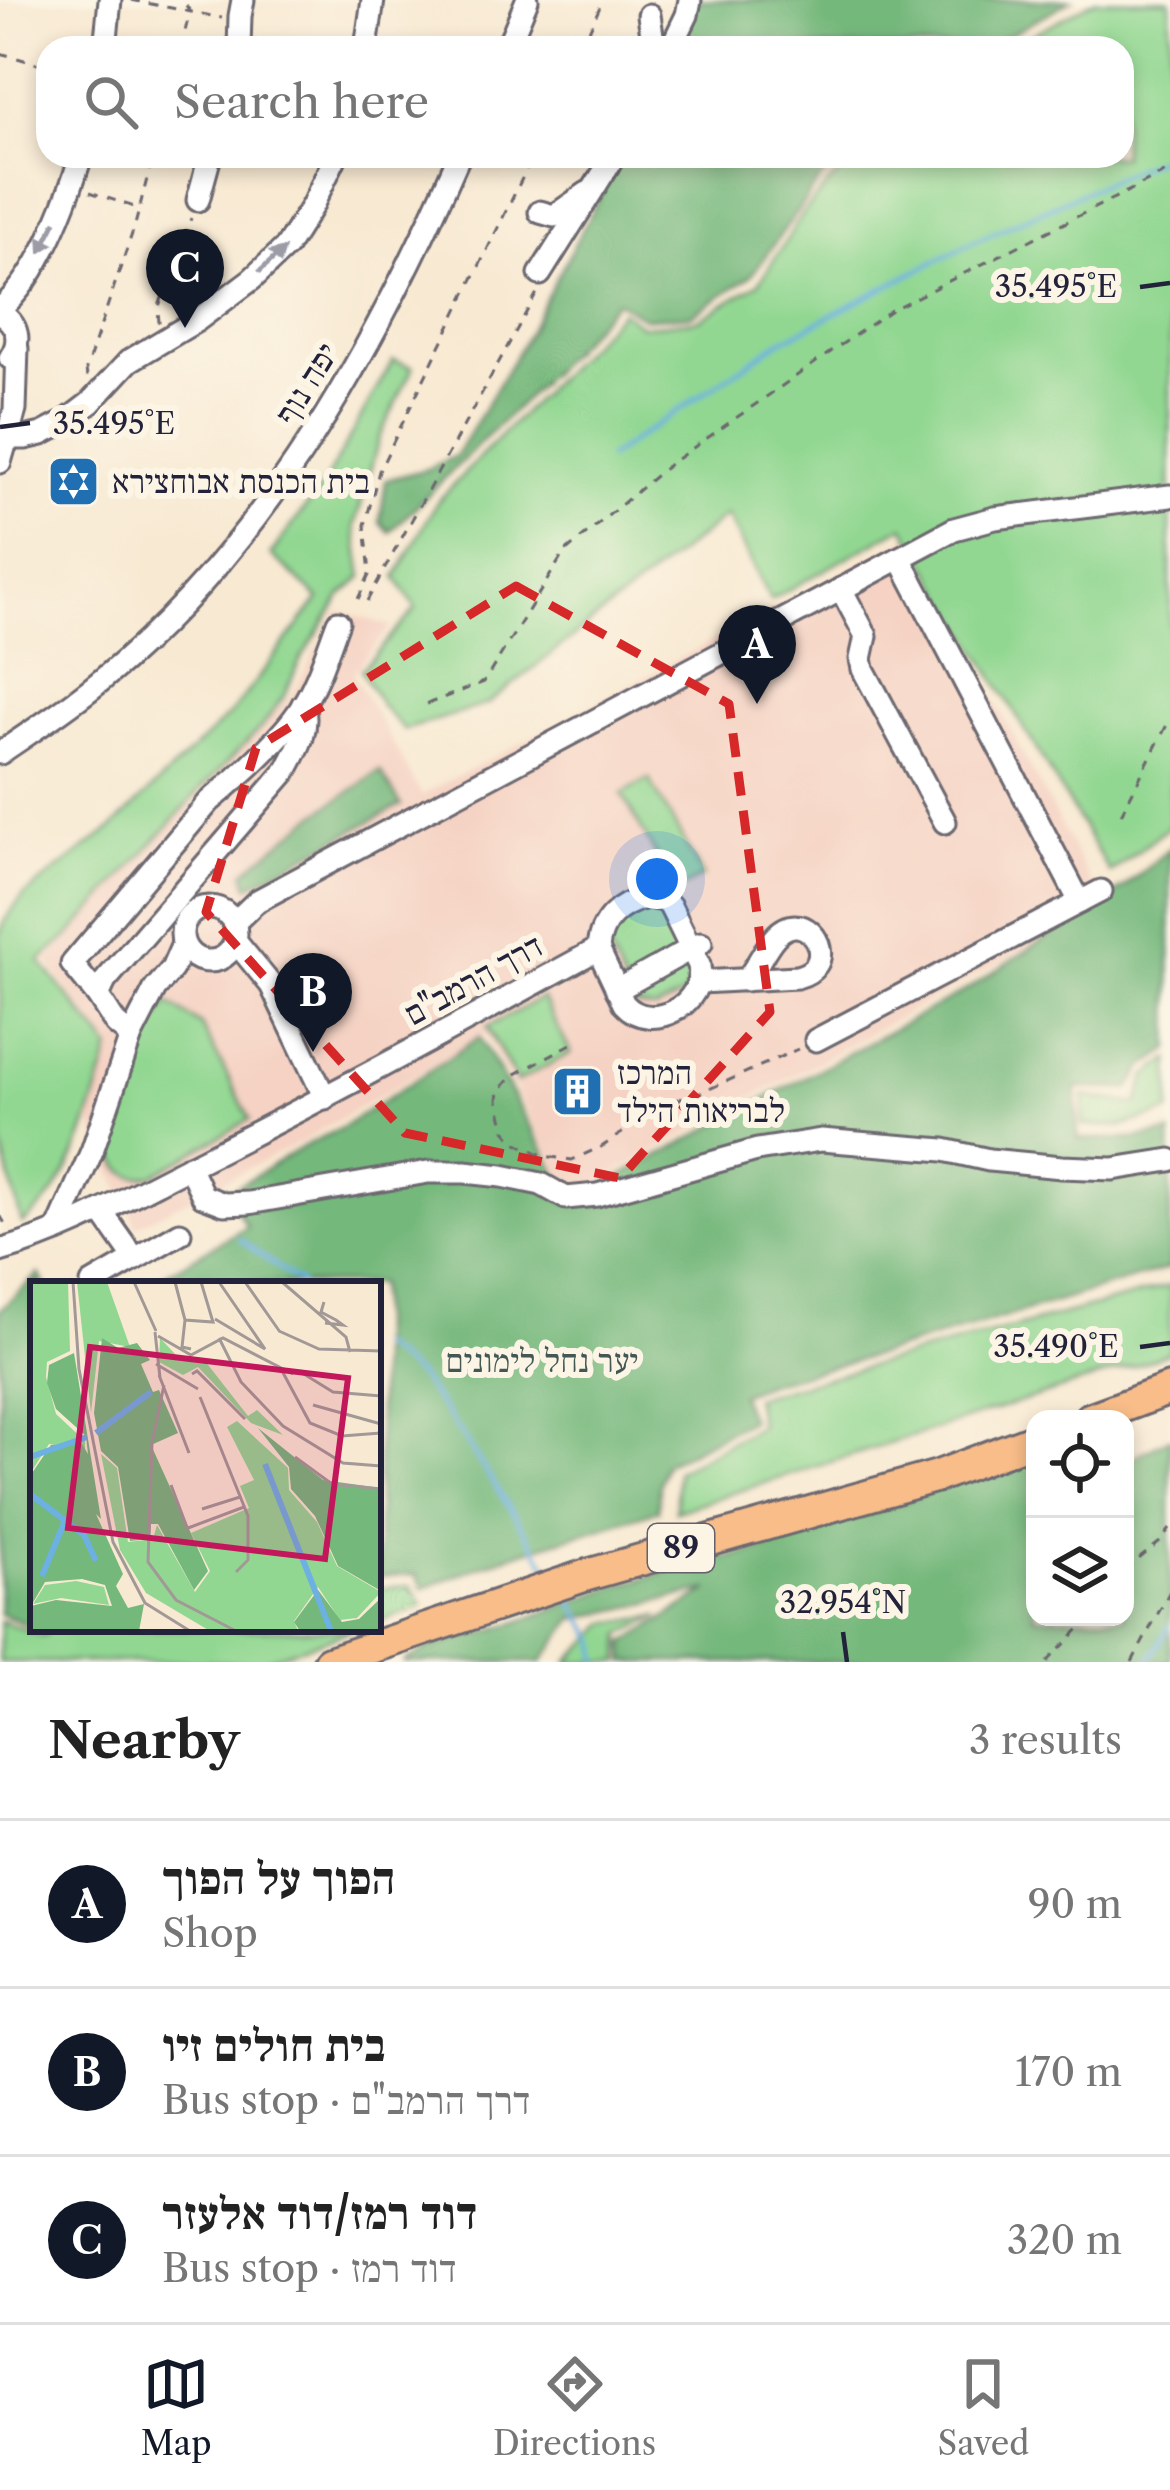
<!DOCTYPE html>
<html lang="en">
<head>
<meta charset="utf-8">
<style>
  body { margin:0; font-family:"Libre Caslon Text","Frank Ruhl Libre",serif; background:#f6f6f6; color:#222 }
  .controls { position:absolute; right:36px; bottom:36px; display:grid; overflow:hidden; border-radius:24px; box-shadow:0 6px 18px #0003 }
  .controls button { width:108px; height:108px; display:grid; place-items:center; padding:0; border:0; border-bottom:3px solid #e0e0e0; background:#fff; color:#222; font:60px sans-serif }
  .you { position:absolute; left:657px; top:879px; width:42px; height:42px; margin:-30px; border:9px solid #fff; border-radius:50%; background:#1a73e8; box-shadow:0 0 0 18px #1a73e833 }
  .badge { display:grid; place-items:center; width:78px; height:78px; border-radius:50%; background:#111827; color:#fff; font-size:39px; font-weight:700 }
  .pin { position:absolute; translate:-50% -99px; filter:drop-shadow(0 3px 6px #0008) }
  .pin::after { content:''; position:absolute; top:63px; width:42px; height:36px; background:inherit; clip-path:polygon(0 0,100% 0,50% 100%) }
  .list { margin:0; padding:0; list-style:none }
  h2 { display:flex; justify-content:space-between; align-items:center; height:156px; margin:0; padding:0 48px; font-size:51px }
  h2 small { font-size:39px; font-weight:400; color:#767676 }
  .list li { display:grid; grid-template-columns:78px 1fr auto; gap:36px; align-items:center; box-sizing:border-box; height:168px; padding:0 48px; border-top:3px solid #e0e0e0 }
  .list b { display:block; font-size:45px; white-space:nowrap }
  .list p { margin:0; font-size:39px; white-space:nowrap; color:#767676 }
  .list em { font-size:39px; font-style:normal; color:#767676 }
  .icon { flex:none; width:66px; height:66px; fill:none; stroke:currentColor; stroke-width:2; stroke-linecap:round; stroke-linejoin:round }
  .map { position:relative; flex:none; width:1170px; height:1662px; overflow:hidden }
  .search { position:absolute; background:#fff; box-shadow:0 6px 18px #0003; left:36px; right:36px; top:36px; height:132px; display:flex; align-items:center; gap:30px; box-sizing:border-box; padding:0 42px; border-radius:36px; color:#767676; font-size:45px }
  .sheet { height:660px; background:#fff }
  nav { display:flex; justify-content:space-around; align-items:center; box-sizing:border-box; height:168px; border-top:3px solid #e0e0e0; background:#fff; font-size:33px; color:#767676 }
  nav a { display:grid; justify-items:center; gap:6px }
  nav .on { color:#111827 }
  .map>svg:first-child { display:block }
</style>
</head>
<body>
<div class="map">
<svg width="1170" height="1662" viewBox="0 0 1170 1662">
  <rect width="100%" height="100%" fill="#fcf5e5"/>
  <filter id="ink" filterUnits="userSpaceOnUse"><feTurbulence type="fractalNoise" baseFrequency=".00833" numOctaves="2"/><feDisplacementMap in="SourceGraphic" scale="24" xChannelSelector="R" yChannelSelector="G"/><feConvolveMatrix kernelMatrix="1 2 1 2 8 2 1 2 1" color-interpolation-filters="sRGB"/></filter>
  <filter id="wash" filterUnits="userSpaceOnUse"><feTurbulence type="fractalNoise" baseFrequency=".004" numOctaves="4" result="noise"/><feDisplacementMap in="SourceGraphic" scale="48" xChannelSelector="R" yChannelSelector="G"/><feGaussianBlur stdDeviation="2.7" result="paint"/><feColorMatrix in="noise" values="0 0 0 0 0 0 0 0 0 0 0 0 0 0 0 0 0 1.4 0 .05"/><feComposite in="paint" operator="in"/></filter>
  <g filter="url(#wash)">
    <rect width="100%" height="100%" fill="#f8e9d2"/>
    <polygon fill="#f5d2c3" points="909,537 1103,906 573,1197 485,1034 301,1142 136,1226 89,1118 111,1049 47,961 203,787 292,694 338,611 391,626 353,673 422,795"/>
    <g fill="#91d791" stroke="#5a7c66" stroke-width="3">
      <polygon points="1095,0 1170,0 1170,826 1110,873 904,526 770,600 727,515 488,704 404,730 380,704 361,670 416,609 396,577 437,502 621,311 642,326 698,320 759,283 807,208 855,156 1122,156 1122,48 1008,48"/>
      <path d="M393,360L413,367L379,438L355,526L363,577L342,595L300,661L284,696L263,725L203,787L74,931L40,961L111,1049C91,1109 76,1187 22,1224L1,1143L0,935L5,920L23,896L112,828L233,711L319,599L271,554L324,483Z"/>
      <polygon points="649,779 703,876 676,891 622,794"/>
      <path d="M661,905L693,966L687,993L655,1010L634,1006L605,941C615,914 635,906 661,905Z"/>
      <polygon points="542,998 571,1053 517,1082 487,1027"/>
      <path d="M168,1003L201,1025L250,1119L156,1174C138,1179 125,1178 116,1160C93,1117 144,1039 168,1003Z"/>
      <polygon points="1170,1059 1170,1112 1123,1126 1083,1126 1084,1096 1138,1104 1146,1077"/>
      <polygon points="1170,1286 1170,1352 1138,1365 676,1511 677,1471 759,1426 754,1397"/>
      <polygon points="410,1586 424,1606 378,1622 378,1588"/>
      <polygon points="660,1616 622,1634 620,1662 568,1662 608,1623"/>
      <polygon points="0,1621 44,1636 49,1629 356,1629 259,1662 0,1662"/>
    </g>
    <g fill="#74b87b" stroke="#4b6d5b" stroke-width="3">
      <polygon points="687,0 1071,0 987,48 673,48"/>
      <polygon points="621,156 837,156 751,276 692,315 645,318 616,301 528,396 390,532 380,521 386,480 427,469 456,456 521,346"/>
      <polygon points="380,771 401,805 249,886 244,872 311,818"/>
      <path d="M1170,848V1049L1145,1066L1129,1089L1076,1088L1078,1139H1134L1170,1133V1268L885,1353L767,1383L740,1394L750,1420L665,1464L659,1484L658,1510L508,1556L423,1588L416,1574L378,1577V1284H149L247,1226L224,1193C253,1180 277,1161 305,1146C318,1138 333,1134 346,1125C391,1096 435,1068 479,1037L574,1202L968,989L1126,886Z"/>
      <polygon points="39,1274 45,1284 33,1284 33,1627 0,1614 0,1310"/>
      <polygon points="1170,1438 1170,1662 625,1662 625,1643 710,1590 574,1619 542,1662 402,1662 430,1648 515,1623 616,1586 693,1564 756,1551 877,1511 1035,1453 1035,1501 1032,1504 1035,1507 1035,1617 1125,1617 1125,1462"/>
    </g>
    <g fill="none" stroke-linecap="round" stroke-linejoin="round">
      <g stroke="#6db0e2" stroke-width="4.5">
        <polyline points="608,458 779,342 975,241 1170,153"/>
        <polyline points="239,1239 301,1284"/>
        <polyline points="378,1346 419,1377 463,1437 552,1573"/>
        <polyline points="565,1592 597,1640 598,1662"/>
        <polyline points="1149,1662 1170,1625"/>
      </g>
    </g>
  </g>
  <g filter="url(#ink)">
    <g fill="none" stroke-linecap="round" stroke-linejoin="round">
      <defs>
        <g id="minor">
          <polyline points="649,15 654,48"/>
          <polyline points="105,48 110,0"/>
          <polyline points="239,48 240,16 243,0"/>
          <polyline points="366,48 373,0"/>
          <polyline points="507,48 527,0"/>
          <polyline points="671,48 687,15 690,0"/>
          <polyline points="198,200 210,156"/>
          <polyline points="540,212 554,216 587,193"/>
          <polyline points="540,274 614,156"/>
          <path d="M0,309C39,277 66,204 81,156"/>
          <path d="M0,313C18,324 22,341 10,358"/>
          <polyline points="0,435 9,438 25,438 42,434 65,422 90,403 129,361 196,321 252,279 287,246 312,206 336,156"/>
          <polyline points="0,462 15,410 17,348"/>
          <polyline points="900,558 1080,902"/>
          <polyline points="841,589 866,636 861,659 863,669 945,822"/>
          <path d="M0,753C35,729 71,706 103,679C266,545 376,346 459,156"/>
          <path d="M647,897L664,900L670,906L699,965C706,1003 652,1035 624,1004L598,949C600,920 620,904 647,897Z"/>
          <circle cx="209" cy="934" r="27"/>
          <polyline points="234,923 257,901 954,529 995,518 1170,496"/>
          <polyline points="235,941 271,985 325,1098"/>
          <path d="M700,982L797,977C836,967 817,926 796,926C772,925 761,964 746,980"/>
          <polyline points="617,990 701,943"/>
          <path d="M98,996L72,964L209,802C235,780 283,737 301,708C318,682 327,651 338,622"/>
          <path d="M131,1036L116,1024L98,996L105,981L286,771C298,749 310,729 303,704"/>
          <polyline points="816,1040 1101,891"/>
          <polyline points="189,1166 203,1196 224,1204 249,1203 428,1172 465,1172 502,1176 541,1184 566,1198 597,1195 757,1150 821,1140 944,1150 989,1160 1062,1167 1113,1169 1170,1160"/>
          <polyline points="57,1231 92,1151 131,1036 155,989 172,969 183,944"/>
          <path d="M0,1251C68,1232 130,1196 192,1165C330,1096 464,1022 598,949"/>
          <polyline points="135,1259 180,1233"/>
          <polyline points="92,1284 135,1259 101,1211"/>
        </g>
        <g id="highway">
          <polyline points="1089,1419 1170,1389"/>
          <polyline points="329,1662 587,1575 938,1476 1035,1439"/>
        </g>
      </defs>
      <use href="#minor" stroke="#6d6870" stroke-width="27"/>
      <use href="#highway" stroke="#6d6870" stroke-width="36"/>
      <g stroke="#6d6870" stroke-width="3" stroke-dasharray="9 9" stroke-linecap="butt">
        <polyline points="131,0 222,18"/>
        <polyline points="181,48 190,11 182,0"/>
        <polyline points="581,48 603,0"/>
        <polyline points="0,53 48,67"/>
        <polyline points="90,192 137,208"/>
        <polyline points="159,323 158,309 191,218"/>
        <polyline points="87,377 86,369 135,225 153,156"/>
        <polyline points="358,599 370,573 365,525 379,471 533,156"/>
        <polyline points="367,601 537,293"/>
        <polyline points="427,704 484,682 564,553 667,466 891,310 1170,170"/>
        <polyline points="1121,814 1170,719"/>
        <polyline points="571,1044 514,1075 499,1090 498,1100 505,1130 515,1142 544,1156 572,1160 603,1146 667,1102 696,1095 798,1049"/>
        <polyline points="0,1215 8,1229"/>
        <polyline points="1125,1570 1160,1542 1170,1529"/>
        <polyline points="1047,1662 1091,1617"/>
        <polyline points="1132,1662 1170,1591"/>
      </g>
      <use href="#minor" stroke="#fff" stroke-width="21"/>
      <use href="#highway" stroke="#f8bd89" stroke-width="30"/>
    </g>
    <defs><path id="oneway-solid" d="M-6-.8H1V-3.2L6.5 0L1 3.2V.8H-6Z" transform="scale(3)"/></defs>
    <g fill="#9c9ca7">
      <use href="#oneway-solid" transform="translate(48 237) rotate(117)"/>
      <use href="#oneway-solid" transform="translate(272 260) rotate(-43)"/>
    </g>
  </g>
  <path fill="none" stroke="#d62828" stroke-width="9" stroke-dasharray="24 15" stroke-linejoin="round" d="M516,586L729,704L770,1012L620,1178L405,1133L206,912L256,748Z"/>
  <path fill="none" stroke="#22223b" stroke-width="4.5" d="M1140,287L1170,283M0,427L30,423M1140,1347L1170,1343M843,1632L847,1662"/>
  <defs>
    <symbol id="synagogue-square" viewBox="-11 -11 22 22"><rect x="-9" y="-9" width="18" height="18" rx="4" fill="#1f6fb2" stroke="#fcf5e5"/><path d="M0-6.5L5.6 3.2H-5.6ZM0 6.5L5.6-3.2H-5.6Z" fill="#fff"/></symbol>
    <symbol id="building-square" viewBox="-11 -11 22 22"><rect x="-9" y="-9" width="18" height="18" rx="4" fill="#1f6fb2" stroke="#fcf5e5"/><path d="M-4-6H4V6H1V3H-1V6H-4ZM-2.5-4.3h1.7v1.8h-1.7ZM.8-4.3h1.7v1.8H.8ZM-2.5-1h1.7V.8h-1.7ZM.8-1h1.7V.8H.8Z" fill="#fff"/></symbol>
  </defs>
  <g fill-rule="evenodd">
    <use href="#synagogue-square" x="44" y="452" width="59" height="59"/>
    <use href="#building-square" x="548" y="1062" width="59" height="59"/>
  </g>
  <g text-anchor="middle" stroke-width="12" stroke-linejoin="round" paint-order="stroke">
    <rect fill="#fcf5e5" stroke="#63616e" stroke-width="3" x="648" y="1524" width="66" height="48" rx="9"/>
    <g font-size="30" font-weight="bold" fill="#22223b">
      <text x="681" y="1558">89</text>
    </g>
    <g font-size="33" fill="#22223b" stroke="#fcf5e5">
      <text transform="translate(306 383) rotate(-58)" y="12">יפה נוף</text>
      <text transform="translate(473 979) rotate(-29)" y="12">דרך הרמב"ם</text>
    </g>
    <g font-size="33" fill="#22223b" stroke="#fcf5e5" text-anchor="start">
      <text x="112" y="493">בית הכנסת אבוחצירא</text>
      <text x="617" y="1084">המרכז<tspan x="617" dy="38">לבריאות הילד</tspan></text>
    </g>
    <g font-size="33" fill="#435855" stroke="#fcf5e5">
      <text x="542" y="1372">יער נחל לימונים</text>
    </g>
  </g>
  <g transform="translate(30 1281)">
    <rect width="351" height="351" fill="#f8e9d2"/>
    <path d="M0,1H38L40,70L17,81L16,96L26,133L55,160V169L19,163L0,193ZM47,1H77L100,66L69,60L61,132ZM130,57L148,76L175,80L218,135L227,129L253,154L221,142L168,86L153,94L129,81ZM207,140L258,187L259,209L287,241L307,285L351,311L327,337L310,339L288,306L264,340L268,350H180L116,312L90,269L71,173L87,187L98,261L123,258L127,244L165,311L180,290L161,252L219,227L210,205L224,199L197,146ZM46,300L74,306L79,324L31,317L3,323L15,304Z" fill="#91d791"/>
    <path d="M72,57L88,67L107,62L120,79L111,83L123,111L129,109L148,152L121,164L178,290L164,309L128,243H121L120,258L100,260L88,186L71,170L64,132ZM44,72L71,238L66,233L93,293L86,305L98,327L114,323L109,350H0V195L21,164L52,163L58,173L56,155L26,128L17,102L19,84ZM52,298L75,304L82,325L26,319L1,325L15,301ZM228,147L293,199L351,207V310L308,285L285,235L261,208L259,186ZM288,309L312,341L329,338L351,317V350H270L264,341Z" fill="#74b87b" fill-rule="evenodd"/>
    <path fill="none" stroke="#6db0e2" stroke-width="6" d="M66,152L121,111M0,176L57,156M235,183L301,350M0,213L54,254L66,280M12,295L34,242"/>
    <path fill="none" stroke="#a29996" stroke-width="3" d="M43,1L49,88L83,261L115,322L160,350M104,1L126,50M145,1L155,39L183,41L171,1M215,1L250,51M252,1L316,56L320,71M294,21L291,31L306,39L313,44L295,42M185,38L235,68L189,1M155,39L152,66L161,68M249,50L289,68L351,70M125,51L130,97M128,55L161,74L193,57L263,93M189,57L211,101L253,145L313,182L351,185M126,83L168,108M251,88L280,142L312,155L351,152M269,90L303,111L351,115M162,93L167,90L215,138M129,94L159,172M134,104L122,162L118,281L146,319L206,350M170,116L218,235V279L206,291M283,124L351,143M265,176L302,203L351,208M141,204L158,249M172,228L210,216M158,247L214,226"/>
    <path fill="#c2185b" fill-opacity="0.15" stroke="#c2185b" stroke-width="6" d="M60,66L318,97L295,278L38,247Z"/>
    <rect width="351" height="351" fill="none" stroke="#22223b" stroke-width="6"/>
  </g>
  <g font-size="30" text-anchor="middle" fill="#22223b" stroke="#fcf5e5" stroke-width="12" stroke-linejoin="round" paint-order="stroke">
    <text x="1056" y="297">35.495°E</text>
    <text x="114" y="434">35.495°E</text>
    <text x="1056" y="1357">35.490°E</text>
    <text x="843" y="1613">32.954°N</text>
  </g>
</svg>
<div class="controls">
<button><svg class="icon" aria-label="locate" viewBox="0 0 24 24"><circle cx="12" cy="12" r="6"/><path d="M12 2v4M12 18v4M2 12h4M18 12h4"/></svg></button>
<button><svg class="icon" aria-label="layers" viewBox="0 0 24 24"><path d="M12 4l9 5-9 5-9-5zM3 14l9 5 9-5"/></svg></button>
</div>
<div class="you"></div>
<div class="pin badge" style="left:757px;top:704px">A</div>
<div class="pin badge" style="left:313px;top:1052px">B</div>
<div class="pin badge" style="left:185px;top:328px">C</div>
<div class="search"><svg class="icon" aria-label="search" viewBox="0 0 24 24"><circle cx="10" cy="10" r="6"/><path d="M15 15l6 6"/></svg>Search here</div>
</div>
<section class="sheet">
<h2>Nearby<small>3 results</small></h2>
<ul class="list">
<li><span class="badge">A</span><div><b>הפוך על הפוך</b><p>Shop</p></div><em>90 m</em></li>
<li><span class="badge">B</span><div><b>בית חולים זיו</b><p>Bus stop · דרך הרמב&quot;ם</p></div><em>170 m</em></li>
<li><span class="badge">C</span><div><b>דוד רמז/דוד אלעזר</b><p>Bus stop · דוד רמז</p></div><em>320 m</em></li>
</ul>
</section>
<nav>
<a class="on"><svg class="icon" aria-label="map" viewBox="0 0 24 24"><path d="M3 6l6-2 6 2 6-2v14l-6 2-6-2-6 2zM9 4v14M15 6v14"/></svg>Map</a>
<a><svg class="icon" aria-label="directions" viewBox="0 0 24 24"><path d="M12 3l9 9-9 9-9-9zM9 14v-3h6M13 9l2 2-2 2"/></svg>Directions</a>
<a><svg class="icon" aria-label="saved" viewBox="0 0 24 24"><path d="M7 4h10v16l-5-4-5 4z"/></svg>Saved</a>
</nav>
</body>
</html>
